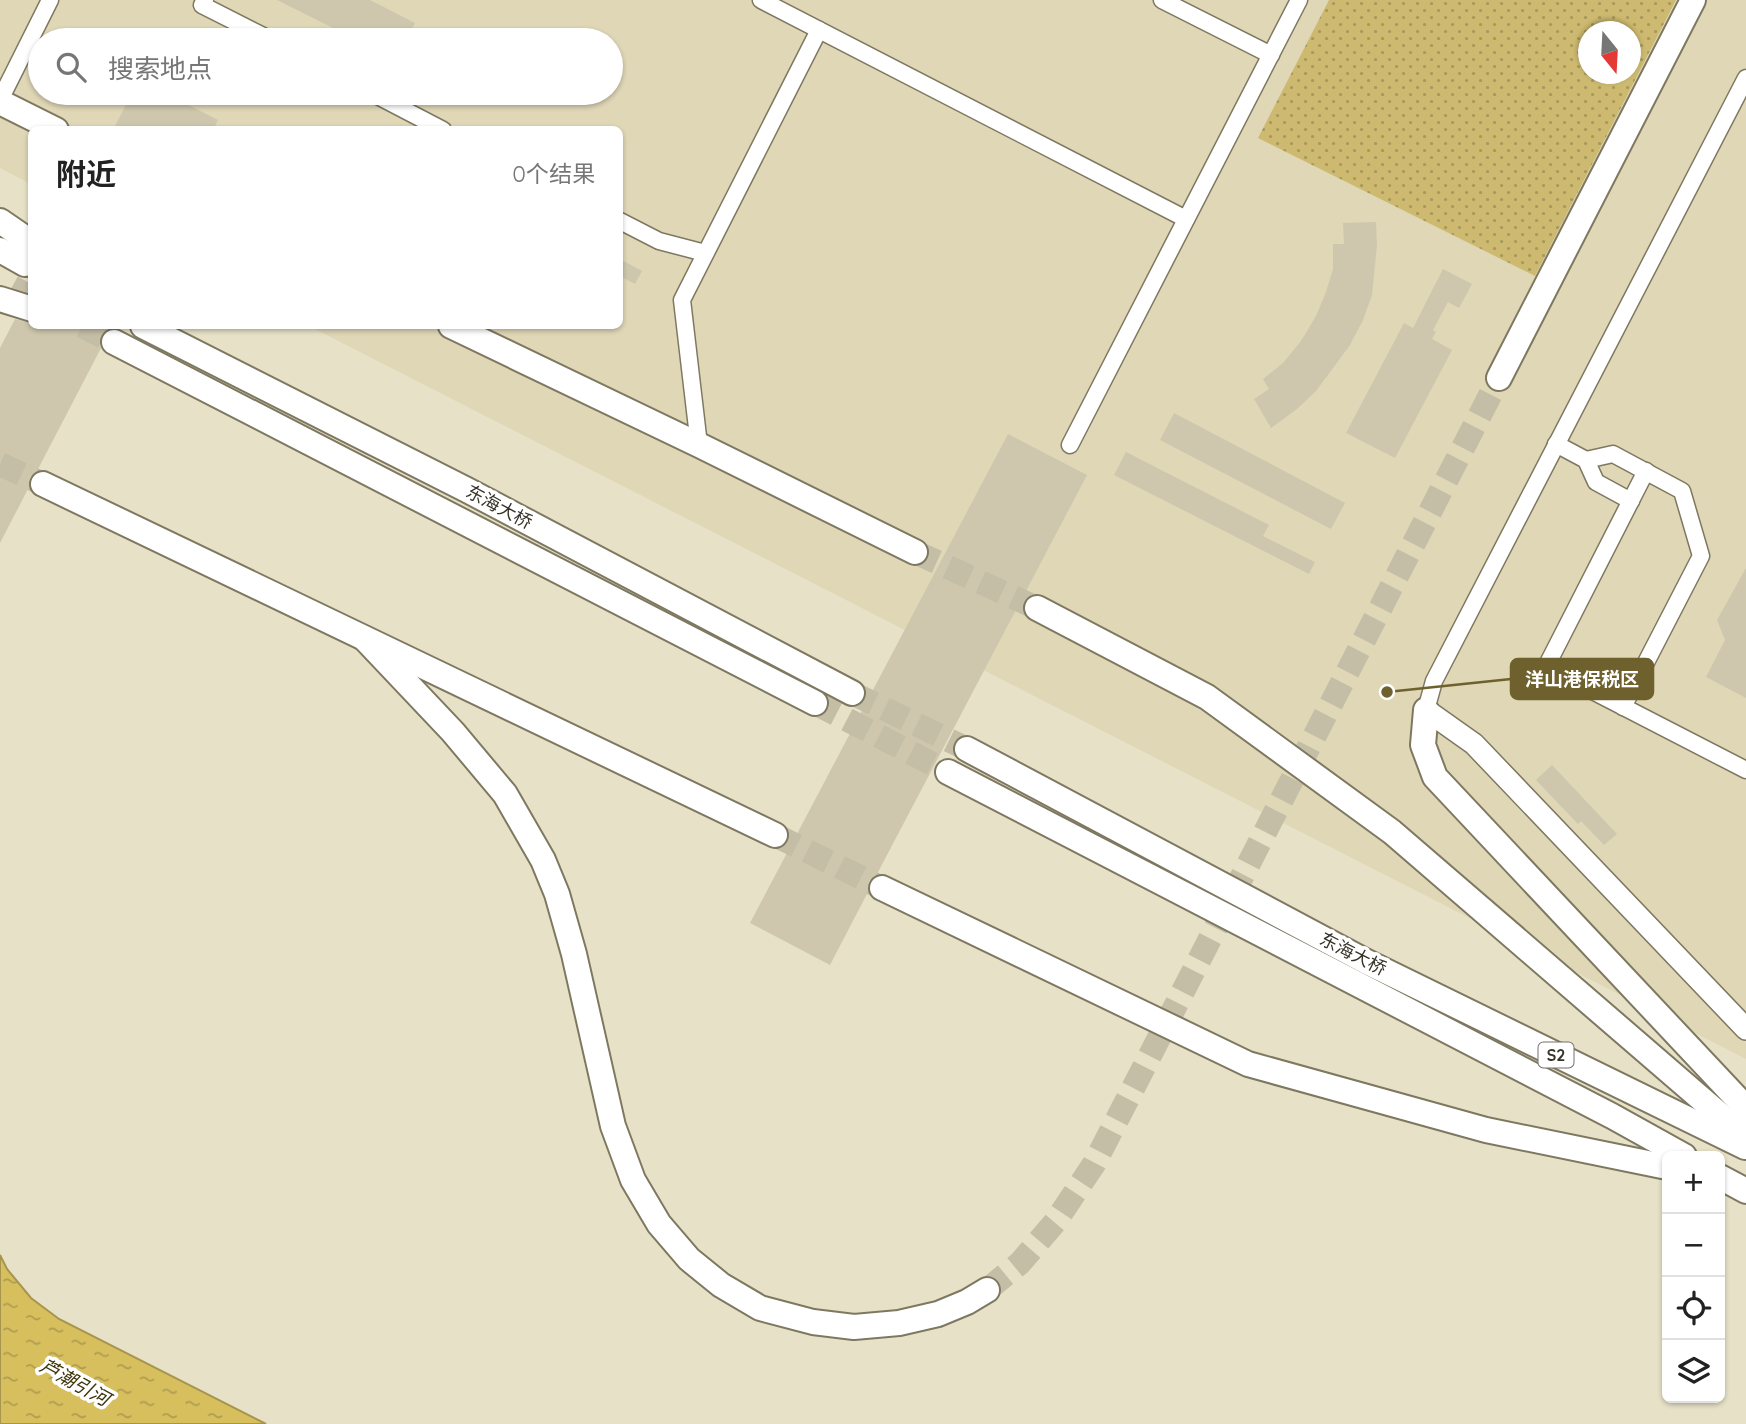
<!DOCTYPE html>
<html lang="zh">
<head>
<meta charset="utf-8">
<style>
  body { margin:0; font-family:Quicksand,"Noto Sans SC",sans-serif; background:#f6f6f6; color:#222 }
  .controls { position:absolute; right:21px; bottom:21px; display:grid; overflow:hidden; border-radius:10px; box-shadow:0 2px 5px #0004 }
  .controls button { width:63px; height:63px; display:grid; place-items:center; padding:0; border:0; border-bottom:2px solid #e0e0e0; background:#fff; color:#222; font:35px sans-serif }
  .compass { position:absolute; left:1578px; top:21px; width:63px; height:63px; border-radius:50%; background:#fff; box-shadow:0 2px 5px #0004; rotate:162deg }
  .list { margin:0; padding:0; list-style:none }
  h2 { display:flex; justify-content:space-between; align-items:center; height:91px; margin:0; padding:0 28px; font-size:30px }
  h2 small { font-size:23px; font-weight:400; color:#767676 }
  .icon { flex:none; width:38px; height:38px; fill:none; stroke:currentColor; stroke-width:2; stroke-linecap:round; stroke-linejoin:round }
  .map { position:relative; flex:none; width:1746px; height:1424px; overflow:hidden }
  .search { position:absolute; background:#fff; box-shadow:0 2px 5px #0004; left:28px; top:28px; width:595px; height:77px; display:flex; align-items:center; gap:18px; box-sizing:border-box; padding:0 24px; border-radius:38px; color:#767676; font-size:26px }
  .panel { position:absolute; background:#fff; box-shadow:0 2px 5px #0004; left:28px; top:126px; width:595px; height:203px; border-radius:10px }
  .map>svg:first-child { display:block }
</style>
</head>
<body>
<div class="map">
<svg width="1746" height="1424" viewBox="0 0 1746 1424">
  <defs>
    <pattern id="grass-dots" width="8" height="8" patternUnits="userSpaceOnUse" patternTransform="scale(1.75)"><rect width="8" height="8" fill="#cdba70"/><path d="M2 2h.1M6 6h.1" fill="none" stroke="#a7985c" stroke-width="1.8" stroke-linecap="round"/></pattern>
    <pattern id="water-ripples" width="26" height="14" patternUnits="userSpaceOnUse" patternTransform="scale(1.75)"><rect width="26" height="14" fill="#d7bf5e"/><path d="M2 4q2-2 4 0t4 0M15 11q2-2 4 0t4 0" fill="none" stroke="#af9c4e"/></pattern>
  </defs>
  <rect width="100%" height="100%" fill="#e7e1c7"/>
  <path fill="#dfd7b6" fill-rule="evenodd" d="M0,0H1746V1059L309,326H620V130H32L31,184L0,168ZM1588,32H1630V74H1588ZM40,40H611V93H40Z"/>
  <path fill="url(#grass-dots)" fill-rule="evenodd" d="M1329,0H1676L1535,276L1258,138ZM1588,32H1630V74H1588Z"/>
  <polygon fill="url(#water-ripples)" stroke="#a7954e" stroke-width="2" points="0,1255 7,1269 31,1298 59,1319 266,1424 0,1424"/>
  <g fill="#cec7ae">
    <polygon points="277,0 370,0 415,23 406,40 357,40"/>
    <polygon points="132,93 165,93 218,120 213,130 113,130"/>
    <polygon points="1376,222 1377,245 1372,295 1363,320 1350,345 1316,391 1297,409 1271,428 1254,399 1269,389 1263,379 1283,363 1301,341 1316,316 1326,292 1333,269 1333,244 1344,244 1343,223"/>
    <polygon points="620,259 642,271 635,284 620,276"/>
    <polygon points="1443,269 1472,284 1459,308 1448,302 1433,330 1436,332 1432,339 1452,350 1395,458 1346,433 1404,323 1413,328"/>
    <polygon points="15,319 32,323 32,326 112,326 101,336 99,342 101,348 37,471 30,477 29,487 0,543 0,348"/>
    <polygon points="1174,413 1345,503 1331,529 1160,440"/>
    <polygon points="1008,434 1087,475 877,874 869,881 868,892 830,965 750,923"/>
    <polygon points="1126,452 1269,525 1263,536 1315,562 1309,574 1114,475"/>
    <polygon points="1746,568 1746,698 1706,677 1725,640 1717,620"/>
    <polygon points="1552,765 1617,834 1604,845 1581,821 1578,824 1536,780"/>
  </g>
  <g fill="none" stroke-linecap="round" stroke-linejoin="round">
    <g stroke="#c4bea7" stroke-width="24" stroke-dasharray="24 12" stroke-linecap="butt">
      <polyline points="12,287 32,298"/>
      <polyline points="82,326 114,342"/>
      <polyline points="0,464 43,484"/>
      <polyline points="915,552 1037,608"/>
      <polyline points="852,693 967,749"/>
      <polyline points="815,703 948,772"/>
      <polyline points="775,835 882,888"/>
      <polyline points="987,1290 1020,1263 1056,1221 1094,1164 1499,378"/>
    </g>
    <defs>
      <g id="minor">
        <polyline points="205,0 202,5 271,40"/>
        <polyline points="761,0 1186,219"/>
        <polyline points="1162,0 1271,55"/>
        <polyline points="372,93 443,130"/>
        <polyline points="0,100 50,0"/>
        <polyline points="620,221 659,241 705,253"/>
        <polyline points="1556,444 1586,460 1596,482 1631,501"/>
        <polyline points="699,445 682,300 819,30"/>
        <polyline points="1070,445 1299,0"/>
        <polyline points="1586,460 1613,454 1682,491 1701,556 1623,707"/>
        <polyline points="1646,471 1546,667 1746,770"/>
        <polyline points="1426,710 1434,681 1746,78"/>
      </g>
      <polyline id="major" points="1426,710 1474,744 1746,1029"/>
      <g id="highway">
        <polyline points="0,102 56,130"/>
        <polyline points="0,221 32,243"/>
        <polyline points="0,250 25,264"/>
        <polyline points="0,299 32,309"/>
        <polyline points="143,326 467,490 852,693"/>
        <polyline points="451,326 699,445 915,552"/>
        <polyline points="114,342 815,703"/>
        <polyline points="1499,378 1693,0"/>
        <polyline points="43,484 775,835"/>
        <polyline points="1037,608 1207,697 1392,832 1727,1121 1746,1135"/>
        <polyline points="365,639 453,732 505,794 543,860 557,894 574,954 613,1126 633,1180 659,1224 689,1259 721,1285 760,1308 813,1322 854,1327 899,1323 938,1314 967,1302 987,1290"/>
        <polyline points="1426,710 1423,745 1435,777 1746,1108"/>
        <polyline points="967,749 1367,962 1745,1147"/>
        <polyline points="948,772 1612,1116 1684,1156"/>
        <polyline points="882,888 1248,1064 1486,1130 1667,1167"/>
        <polyline points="1720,1177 1746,1191"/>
      </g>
    </defs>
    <use href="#minor" stroke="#7e7861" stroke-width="19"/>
    <use href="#major" stroke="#7e7861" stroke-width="24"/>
    <use href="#highway" stroke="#7e7861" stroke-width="28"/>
    <use href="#minor" stroke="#fff" stroke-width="16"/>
    <use href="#major" stroke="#fff" stroke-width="21"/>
    <use href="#highway" stroke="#fff" stroke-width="24"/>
  </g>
  <g text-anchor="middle" stroke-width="7" stroke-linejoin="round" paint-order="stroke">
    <rect fill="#fff" stroke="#727069" stroke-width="2" x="1538.5" y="1042.5" width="35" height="25" rx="5"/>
    <g font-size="16" font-weight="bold" fill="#363329">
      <text x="1556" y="1061">S2</text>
    </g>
    <g font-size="18" fill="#363329" stroke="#fff">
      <text transform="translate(499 507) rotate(28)" y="6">东海大桥</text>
      <text transform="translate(1353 954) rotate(27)" y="6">东海大桥</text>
    </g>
    <g font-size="19" font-style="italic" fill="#3e3409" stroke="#fff">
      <text transform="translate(75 1382) rotate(29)" y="7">芦潮引河</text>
    </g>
  </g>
  <path fill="none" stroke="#6e612e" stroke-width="2.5" d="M1387 692L1511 679"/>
  <circle fill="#6e612e" stroke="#fff" stroke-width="2.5" cx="1387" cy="692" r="7"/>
  <rect fill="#6e612e" stroke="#6e612e" stroke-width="2.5" x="1511" y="659" width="142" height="40" rx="7"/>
  <g font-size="19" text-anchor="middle" font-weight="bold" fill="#fff">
    <text x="1582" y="686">洋山港保税区</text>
  </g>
</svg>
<div class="controls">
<button>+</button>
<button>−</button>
<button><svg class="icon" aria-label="locate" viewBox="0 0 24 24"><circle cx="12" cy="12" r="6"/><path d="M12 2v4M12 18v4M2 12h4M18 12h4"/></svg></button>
<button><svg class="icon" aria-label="layers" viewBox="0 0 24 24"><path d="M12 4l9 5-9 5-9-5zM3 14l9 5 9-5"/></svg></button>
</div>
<svg class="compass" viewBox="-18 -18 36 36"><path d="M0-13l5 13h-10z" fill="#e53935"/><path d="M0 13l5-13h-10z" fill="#767676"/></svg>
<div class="search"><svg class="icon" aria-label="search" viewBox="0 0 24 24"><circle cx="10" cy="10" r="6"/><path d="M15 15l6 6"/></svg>搜索地点</div>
<section class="panel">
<h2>附近<small>0个结果</small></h2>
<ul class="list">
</ul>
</section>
</div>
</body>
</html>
